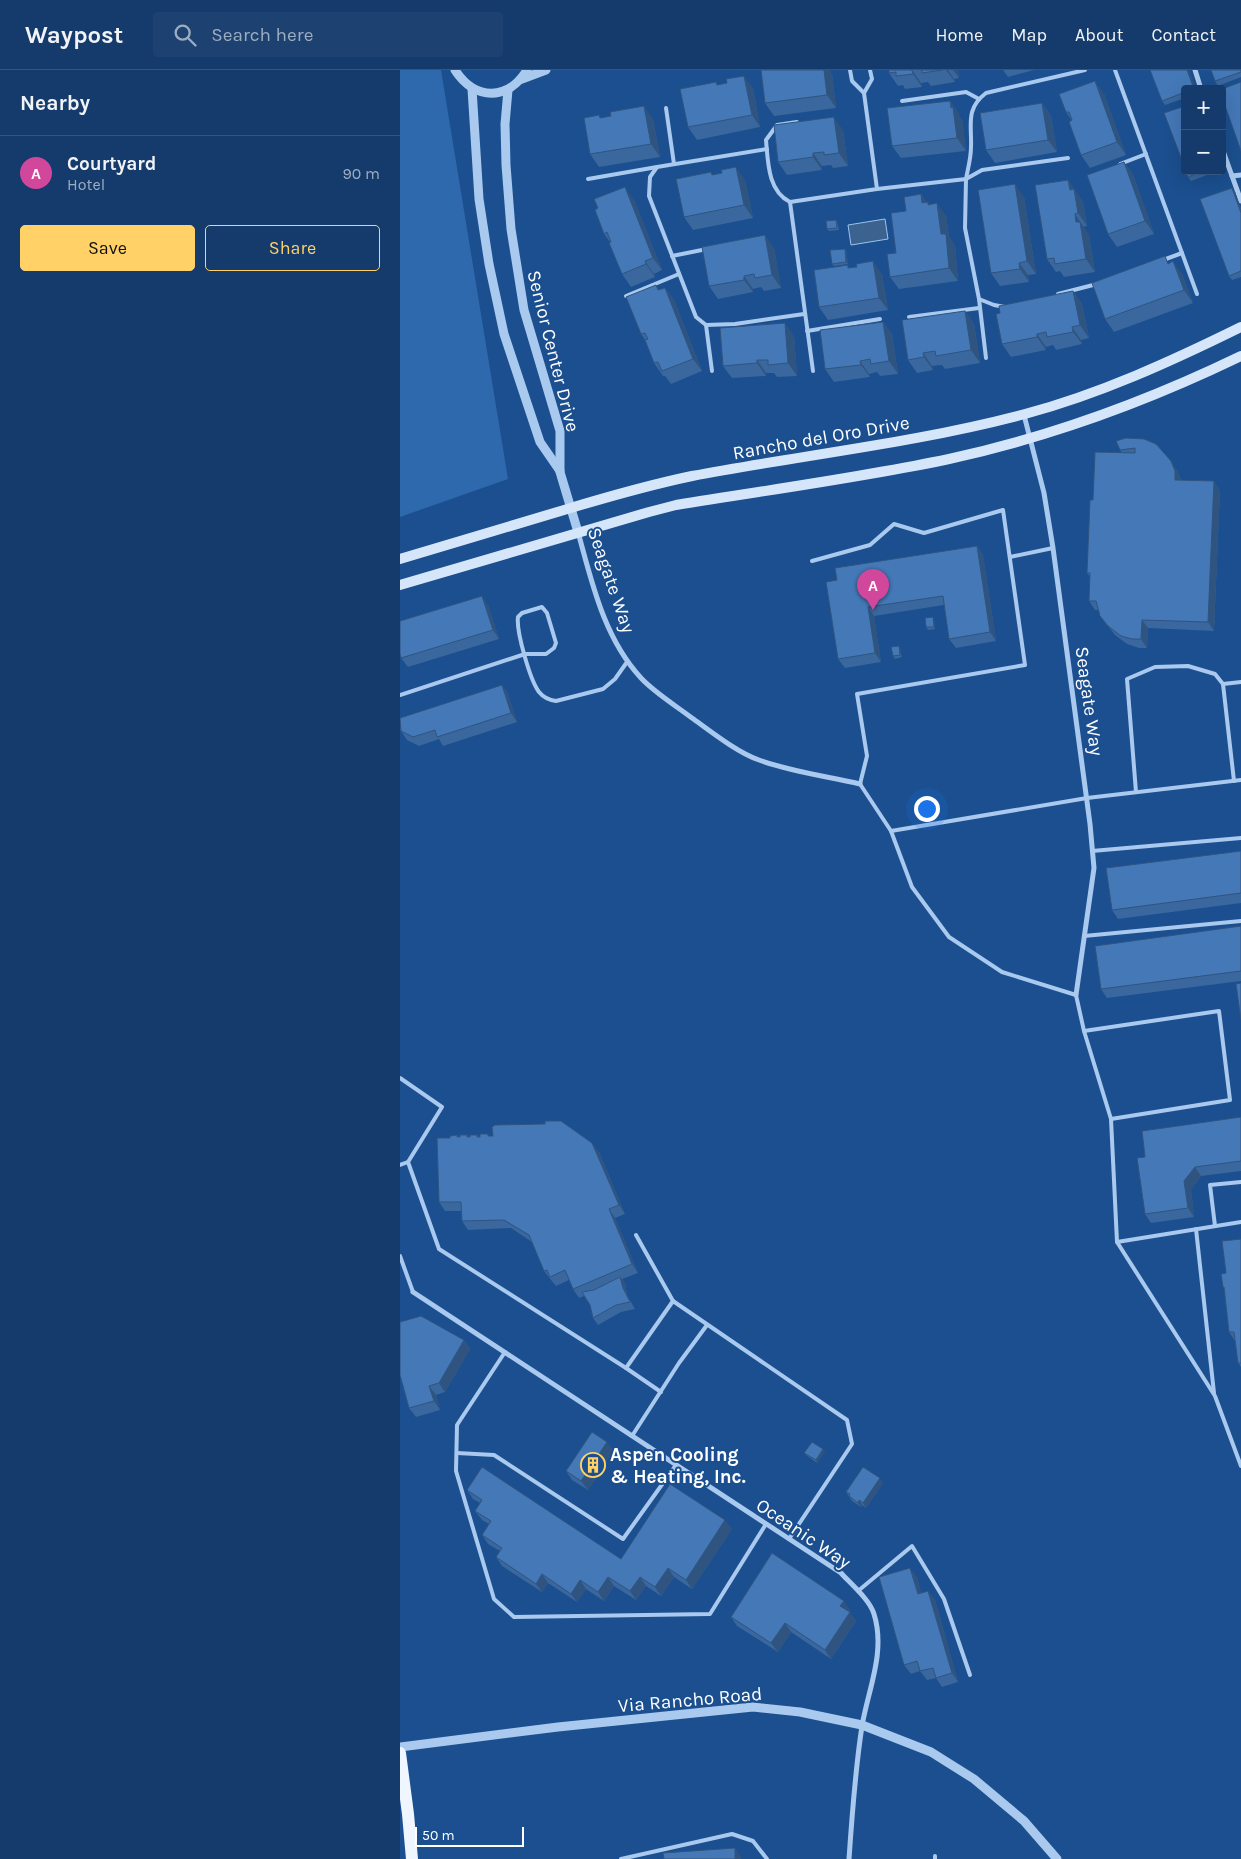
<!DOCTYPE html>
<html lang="en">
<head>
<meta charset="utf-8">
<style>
  body { margin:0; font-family:Karla,sans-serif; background:#1d4271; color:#f1f3f6 }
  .controls { position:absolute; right:15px; top:15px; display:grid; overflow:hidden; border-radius:5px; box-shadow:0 5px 20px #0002 }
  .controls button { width:45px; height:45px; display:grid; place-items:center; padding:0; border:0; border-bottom:1px solid #33557e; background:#143b6b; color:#f1f3f6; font:25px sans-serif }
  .scale { position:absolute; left:15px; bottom:12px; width:109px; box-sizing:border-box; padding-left:5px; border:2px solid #fff; border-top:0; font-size:14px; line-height:18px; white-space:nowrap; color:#fff; -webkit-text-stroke:4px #1b4f8f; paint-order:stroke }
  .you { position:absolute; left:526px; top:738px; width:18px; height:18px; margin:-12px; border:4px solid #fff; border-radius:50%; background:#1a73e8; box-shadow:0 0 0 8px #1a73e833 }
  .badge { display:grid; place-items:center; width:32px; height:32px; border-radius:50%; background:#ffd166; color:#fff; font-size:16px; font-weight:700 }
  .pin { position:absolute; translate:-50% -41px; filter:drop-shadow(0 1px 2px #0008) }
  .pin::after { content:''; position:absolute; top:26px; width:18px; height:15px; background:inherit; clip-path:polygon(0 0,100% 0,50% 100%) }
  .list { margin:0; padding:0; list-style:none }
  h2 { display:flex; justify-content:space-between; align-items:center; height:65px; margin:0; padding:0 20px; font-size:21px }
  h2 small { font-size:16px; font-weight:400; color:#9dadc1 }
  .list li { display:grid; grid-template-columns:32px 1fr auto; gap:15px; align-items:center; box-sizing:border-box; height:75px; padding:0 20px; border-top:1px solid #33557e }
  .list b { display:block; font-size:19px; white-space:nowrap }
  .list p { margin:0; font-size:16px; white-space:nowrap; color:#9dadc1 }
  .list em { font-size:16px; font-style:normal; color:#9dadc1 }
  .actions { display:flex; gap:10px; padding:15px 20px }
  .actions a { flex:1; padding:11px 0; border:1px solid #ffd166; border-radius:5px; text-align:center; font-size:18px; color:#ffd166 }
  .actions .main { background:#ffd166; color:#111 }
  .icon { flex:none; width:28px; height:28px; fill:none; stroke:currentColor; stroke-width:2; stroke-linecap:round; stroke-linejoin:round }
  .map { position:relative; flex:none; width:841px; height:1789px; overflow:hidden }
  header { display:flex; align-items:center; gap:30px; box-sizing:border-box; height:70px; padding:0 25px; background:#143b6b; border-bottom:1px solid #33557e }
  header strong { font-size:24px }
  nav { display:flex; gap:28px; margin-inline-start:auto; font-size:18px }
  .search { width:350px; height:45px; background:#1d4271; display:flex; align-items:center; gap:12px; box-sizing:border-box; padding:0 18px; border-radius:5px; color:#9dadc1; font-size:19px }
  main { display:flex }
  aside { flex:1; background:#143b6b }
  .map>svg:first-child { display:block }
</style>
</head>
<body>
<header>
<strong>Waypost</strong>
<div class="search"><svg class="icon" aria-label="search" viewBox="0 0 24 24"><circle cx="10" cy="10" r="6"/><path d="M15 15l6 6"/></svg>Search here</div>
<nav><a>Home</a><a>Map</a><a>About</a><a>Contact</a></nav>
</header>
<main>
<aside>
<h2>Nearby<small></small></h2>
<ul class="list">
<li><span class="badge" style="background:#d1479c">A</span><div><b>Courtyard</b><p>Hotel</p></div><em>90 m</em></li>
</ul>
<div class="actions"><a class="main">Save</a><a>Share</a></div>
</aside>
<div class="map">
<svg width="841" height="1789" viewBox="0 0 841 1789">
  <rect width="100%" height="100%" fill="#1b4f8f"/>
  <polygon fill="#2e69ad" points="0,0 41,0 108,409 0,447"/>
  <polygon fill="#3c6290" stroke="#9cc4f0" points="485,149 488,169 451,175 448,155"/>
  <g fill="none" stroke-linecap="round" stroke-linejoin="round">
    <g stroke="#a9c9ee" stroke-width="4">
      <polyline points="450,0 452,11 464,23"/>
      <polyline points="715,0 797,224"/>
      <polyline points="502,31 566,22 579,29"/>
      <polyline points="266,38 274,94"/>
      <path d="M397,52L377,55L366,70C368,93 368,121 390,132L477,119L464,23L472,9L470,0"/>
      <polyline points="367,79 257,97 250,107 249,126 296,247 306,255 335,254 404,244"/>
      <polyline points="720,94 746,84"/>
      <polyline points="188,109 257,97"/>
      <path d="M477,119L566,109C568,98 571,88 571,77C572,55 565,39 586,23L685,0"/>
      <polyline points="390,132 413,301"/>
      <polyline points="272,186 307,179"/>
      <polyline points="763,190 782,183"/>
      <polyline points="658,224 697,214"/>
      <polyline points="226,226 279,204"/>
      <polyline points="579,229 586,288"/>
      <polyline points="605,237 594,235 579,229 565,158 566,109 582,100 668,88"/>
      <polyline points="509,247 579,238"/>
      <polyline points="306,255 312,301"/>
      <polyline points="407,261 480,249"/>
      <polyline points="610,487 653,478"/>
      <polyline points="412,491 470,475 494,454 524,463 603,440 625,595 457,624 467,686 460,714 491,761 512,817 549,867 602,902 676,925 684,961 711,1049 717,1172 815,1326 841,1396"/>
      <polyline points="823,614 841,612"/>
      <path d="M0,625L125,584H146L154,578L156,573L147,543L142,537L122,543L118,547C116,561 130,610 139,622C143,627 149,630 156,631L203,619L215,609L227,592"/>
      <polyline points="736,722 727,609 755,597 788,596 815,604 823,614 834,711"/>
      <polyline points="491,761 687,728 841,710"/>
      <polyline points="692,781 841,768"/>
      <polyline points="684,866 841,851"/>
      <polyline points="684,961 819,941 830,1030 711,1049"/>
      <polyline points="0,1008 42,1037 8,1092 39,1179 226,1298"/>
      <polyline points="0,1095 8,1092"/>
      <polyline points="815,1156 810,1115 841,1112"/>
      <polyline points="796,1159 814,1323"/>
      <polyline points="236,1165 273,1231"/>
      <polyline points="717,1172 841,1152"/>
      <polyline points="0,1186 13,1222"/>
      <polyline points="105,1282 57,1355 56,1401 94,1529 114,1547 310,1544 366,1454"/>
      <polyline points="261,1322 226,1298 273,1231 447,1350 452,1374 389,1469"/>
      <polyline points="232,1366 279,1293 307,1255"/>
      <polyline points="57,1383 94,1385 223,1469 276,1395"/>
      <polyline points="458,1521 512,1476 544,1529 570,1605"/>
      <polyline points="221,1789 332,1764 353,1771 367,1789"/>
      <polyline points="535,1789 535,1786"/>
    </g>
    <g stroke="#a9c9ee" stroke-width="5">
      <polyline points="795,0 801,19"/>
      <polyline points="822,78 832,106 841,105"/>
      <polyline points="832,106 841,131"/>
      <polyline points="624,345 644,423 653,478 690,754 694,798 676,925"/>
      <path d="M178,462C192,513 204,568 241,608C255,623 275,635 292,648C310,661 338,683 359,690C392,702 426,706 460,714"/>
      <path d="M13,1222L441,1503C451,1514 470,1530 474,1544C486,1582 468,1620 462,1656C455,1701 452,1745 449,1789"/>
    </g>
    <g stroke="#a9c9ee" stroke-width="9">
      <path d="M55,0C75,31 108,31 127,0"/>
      <polyline points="122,9 146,0"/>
      <polyline points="72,19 79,129 89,194 104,264 140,372 160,401"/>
      <polyline points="108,20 105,54 106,95 111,159 124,240 160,361 160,402 178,462"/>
      <polyline points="0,1677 158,1657 353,1637 400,1642 462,1655 531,1682 574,1709 624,1751 657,1789"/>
    </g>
    <g stroke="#d6e6fa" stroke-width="10">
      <path d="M0,489C55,473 109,456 164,440C207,427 249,415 292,406C403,385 516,373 625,344C700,324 772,291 841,257"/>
      <path d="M0,515L249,442L276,435C367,420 459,408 549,389C650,367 748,331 841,286"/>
    </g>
    <polyline stroke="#f0f6ff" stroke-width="12" points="0,1683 8,1744 12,1789"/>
  </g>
  <g fill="#3a679d">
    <polygon points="361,0 429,0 432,4 436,38 374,46 365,33"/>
    <polygon points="489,0 558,0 559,8 554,9 555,12 531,16 528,12 521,13 522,17 505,19 503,15 498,16 489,3"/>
    <polygon points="601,0 634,0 608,7 603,0"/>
    <polygon points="841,0 841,7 818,16 815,11"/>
    <polygon points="318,15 353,18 360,57 297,70 288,57"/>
    <polygon points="785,19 785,28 765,35 762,31"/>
    <polygon points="704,24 726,85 690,98 681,85 672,51 666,42"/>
    <polygon points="550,31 559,44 559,46 562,50 566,81 501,88 492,76"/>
    <polygon points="642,33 651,46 657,82 595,93 586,80"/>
    <polygon points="201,48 253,49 260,87 199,97 190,84"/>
    <polygon points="443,60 448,96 433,98 431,95 422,96 422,100 387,105 378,92"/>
    <polygon points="724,92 733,105 754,164 717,177 708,164"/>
    <polygon points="786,101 818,101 791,111 788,107"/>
    <polygon points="313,105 345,110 353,148 293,160 284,147"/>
    <polygon points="668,110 683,132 687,156 683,157 684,158 689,165 695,202 664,207 660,201 656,202 647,189"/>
    <polygon points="835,122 841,139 841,207 832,210 829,206"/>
    <polygon points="521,124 527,133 528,132 529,135 546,146 549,167 555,176 558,211 499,219 490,207 496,183 506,141"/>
    <polygon points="624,127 636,204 628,205 629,212 600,216 591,203"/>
    <polygon points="234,130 262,200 254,204 255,207 231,217 222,204 210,172 204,164"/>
    <polygon points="436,150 437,152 439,160 429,161 427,159"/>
    <polygon points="374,178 381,218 364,221 361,217 353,219 353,222 318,229 309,216"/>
    <polygon points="445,179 446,181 448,194 434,196 432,194"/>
    <polygon points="770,193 782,204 793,233 714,262 705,249"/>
    <polygon points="450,198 482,204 488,240 428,250 419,237"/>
    <polygon points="256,215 259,220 265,218 274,230 302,301 271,314 265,306 263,306 254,293 245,270 241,264"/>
    <polygon points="673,221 682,234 689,268 681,270 682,274 656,280 653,275 646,277 646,280 611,287 602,274"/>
    <polygon points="565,241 574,254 580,293 545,299 542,295 532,296 533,300 517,303 508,290"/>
    <polygon points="483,252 492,264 498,304 480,306 477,302 469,304 470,307 434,312 425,299"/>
    <polygon points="394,266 397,306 377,307 374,303 366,303 366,306 332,308 323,296"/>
    <polygon points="726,368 777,400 781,410 820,420 814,561 748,558 747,578 739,578 727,574 715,565 700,546 699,540 695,540 689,531 690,507 687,503 693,430 722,383 720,380"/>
    <polygon points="577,476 583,485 596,571 556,578 549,569 544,535 474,546 481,592 445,598 438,589 437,510"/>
    <polygon points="88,535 99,569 8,597 1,588 1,585 0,586 0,551"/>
    <polygon points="534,550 535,559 528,560 526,557"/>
    <polygon points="500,578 502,587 495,589 493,586"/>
    <polygon points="102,615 108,624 117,652 43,676 39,669 19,676 7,670 1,661"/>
    <polygon points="841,781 841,833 718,849 712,840"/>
    <polygon points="841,856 841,911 707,928 701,919"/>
    <polygon points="841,1047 841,1101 801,1106 791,1120 794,1147 751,1153 745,1144 745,1087"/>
    <polygon points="57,1065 59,1067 67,1065 69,1067 77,1065 79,1067 89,1066 199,1082 225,1144 215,1148 238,1203 222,1209 225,1213 227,1225 235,1239 221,1242 198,1255 193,1248 190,1235 184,1226 179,1228 173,1219 169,1210 156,1216 151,1210 144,1201 132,1172 111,1158 68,1160 62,1151 61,1141 45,1141 39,1132 50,1068"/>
    <polygon points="841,1169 841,1297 838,1293 835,1271 829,1262 825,1220 823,1217 826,1203"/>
    <polygon points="64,1270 70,1279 45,1322 36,1325 40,1340 16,1347 9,1338"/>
    <polygon points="207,1372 213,1381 188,1420 172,1410 166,1401"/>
    <polygon points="425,1381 417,1393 406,1385 404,1383"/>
    <polygon points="483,1413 466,1438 462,1435 461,1437 452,1431 446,1422"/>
    <polygon points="67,1420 221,1489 332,1459 292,1519 274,1507 261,1526 246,1516 236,1530 214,1516 204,1531 186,1519 177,1532 148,1513 142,1522 102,1496 96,1487 100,1481 88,1474 82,1465 89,1454 82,1450 75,1441 80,1433 73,1429"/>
    <polygon points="517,1507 521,1523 535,1530 558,1612 542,1617 536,1608 527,1610 520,1601 511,1604 504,1595"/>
    <polygon points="450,1540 449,1542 456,1551 431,1589 391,1562 378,1582 337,1556 331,1547"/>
  </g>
  <g fill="#305480">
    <polygon points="424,0 429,0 432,4 436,38 427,25"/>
    <polygon points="512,0 521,13 522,17 513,4"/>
    <polygon points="546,0 548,0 554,9 555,12"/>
    <polygon points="553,0 558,0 559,8"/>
    <polygon points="787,0 789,0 796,19 794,19"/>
    <polygon points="344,6 353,18 360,57 352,45"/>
    <polygon points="695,11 704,24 726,85 717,72"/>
    <polygon points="550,31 559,44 559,46 562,50 566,81 557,68"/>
    <polygon points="642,33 651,46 657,82 648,70"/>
    <polygon points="244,36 253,49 260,87 251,74"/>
    <polygon points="434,47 443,60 448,96 439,83"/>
    <polygon points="413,83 422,96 422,100 413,87"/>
    <polygon points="724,92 733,105 754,164 745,151"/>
    <polygon points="336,97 345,110 353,148 344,135"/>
    <polygon points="668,110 683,132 687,156 678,143 670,120"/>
    <polygon points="615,114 624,127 636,204 627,191"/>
    <polygon points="225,117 234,130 262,200 253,188"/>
    <polygon points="832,118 835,122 841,139 841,143"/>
    <polygon points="521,124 528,134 528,132 536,145 522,133"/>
    <polygon points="537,133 546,146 549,167 555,176 558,211 549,198 541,164"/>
    <polygon points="675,144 689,165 695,202 686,189 676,152"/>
    <polygon points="365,165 374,178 381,218 372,205"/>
    <polygon points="445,179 446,181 448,194 446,192"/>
    <polygon points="245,191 254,204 255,207 246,194"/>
    <polygon points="473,191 482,204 488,240 479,228"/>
    <polygon points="773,191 782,204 793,233 784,220"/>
    <polygon points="619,193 628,205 629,212 620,199"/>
    <polygon points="344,206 353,219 353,222 344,210"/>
    <polygon points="265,218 274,230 302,301 293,289"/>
    <polygon points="673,221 682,234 689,268 680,255"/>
    <polygon points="565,241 574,254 580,293 571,280"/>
    <polygon points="483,252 492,264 498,304 489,291"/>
    <polygon points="385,253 394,266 397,306 388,293"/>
    <polygon points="672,257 681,270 682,274 673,262"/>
    <polygon points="637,264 646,277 646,280 637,267"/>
    <polygon points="523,283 532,296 533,300 524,287"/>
    <polygon points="357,290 366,303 366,306 357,293"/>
    <polygon points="460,291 469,304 470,307 461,295"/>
    <polygon points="771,391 777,400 781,410 775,410"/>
    <polygon points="814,411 820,420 814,561 808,552"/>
    <polygon points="577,476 583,485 596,571 590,562"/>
    <polygon points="82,526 88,535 99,569 93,560"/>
    <polygon points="468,537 474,546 481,592 475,583"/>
    <polygon points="533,547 534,550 535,559 534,557"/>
    <polygon points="742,550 748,558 747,578 741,569"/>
    <polygon points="499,576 500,578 502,587 500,585"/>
    <polygon points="102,615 108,624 117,652 111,643"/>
    <polygon points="192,1073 199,1082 225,1144 219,1135"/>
    <polygon points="795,1097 801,1106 791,1120 794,1147 788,1138 784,1111"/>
    <polygon points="209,1139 215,1148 238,1203 232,1194"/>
    <polygon points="220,1207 225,1213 227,1225 235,1239 223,1218"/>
    <polygon points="64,1270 70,1279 45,1322 39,1313"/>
    <polygon points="29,1316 36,1325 40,1340 34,1331"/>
    <polygon points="207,1372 213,1381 188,1420 181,1411"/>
    <polygon points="423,1379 425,1381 417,1393 416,1390"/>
    <polygon points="480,1408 483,1413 466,1438 463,1433"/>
    <polygon points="459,1430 462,1435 461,1437 458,1433"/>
    <polygon points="325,1450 332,1459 292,1519 286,1510"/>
    <polygon points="268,1498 274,1507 261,1526 255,1517"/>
    <polygon points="510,1498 517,1507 524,1533 518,1524"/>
    <polygon points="142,1504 148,1513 142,1522 136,1514"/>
    <polygon points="208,1507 214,1516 204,1531 198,1522"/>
    <polygon points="240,1507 246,1516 236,1530 230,1521"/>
    <polygon points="180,1510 186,1519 177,1532 171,1524"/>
    <polygon points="528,1521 535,1530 558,1612 552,1603"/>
    <polygon points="444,1531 450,1540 447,1545 440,1536"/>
    <polygon points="450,1542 456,1551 431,1589 425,1580"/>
    <polygon points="385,1553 391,1562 378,1582 371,1573"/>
    <polygon points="335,1778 341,1787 341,1789 335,1789"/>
  </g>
  <g fill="#4478b7" stroke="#305480">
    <polygon points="361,0 424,0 427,25 365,33"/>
    <polygon points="489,0 512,0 513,4 496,6 496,2 489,3"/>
    <polygon points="522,0 542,0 522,3"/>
    <polygon points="750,0 787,0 794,19 785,19 785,22 762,31"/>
    <polygon points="811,0 841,0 841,2 815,11"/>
    <polygon points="344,6 352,45 288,57 280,19 316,12 317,15 327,13 326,9"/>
    <polygon points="695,11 717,72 681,85 669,52 672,50 669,42 666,42 659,24"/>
    <polygon points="841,12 841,81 822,27 822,19"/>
    <polygon points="550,31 551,38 553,37 557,68 492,76 487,38"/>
    <polygon points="642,33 648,70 586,80 580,43"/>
    <polygon points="244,36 251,74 190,84 184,48 199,45 200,48 211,46 210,42"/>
    <polygon points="785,36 785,98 764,43"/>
    <polygon points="434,47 439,83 424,85 424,82 413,83 413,87 378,92 374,55"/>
    <polygon points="724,92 745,151 708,164 687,105"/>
    <polygon points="336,97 344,135 284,147 276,109 311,102 312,105 322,103 321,100"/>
    <polygon points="786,101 803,101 788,107"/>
    <polygon points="668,110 670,120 674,119 678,143 675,144 676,152 680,152 686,189 655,194 654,188 647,189 635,115"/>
    <polygon points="615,114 627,191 619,193 620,199 591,203 578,120"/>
    <polygon points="225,117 253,188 245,191 246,194 222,204 209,173 211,172 207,162 204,164 195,140 198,138 194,129"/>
    <polygon points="832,118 841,143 841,201 829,206 800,129"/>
    <polygon points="521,124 522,133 528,132 528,135 537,133 541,164 546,164 549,198 490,207 487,184 496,183 491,143 506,141 504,127"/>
    <polygon points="436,150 437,158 427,159 426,151"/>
    <polygon points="365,165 372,205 355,208 354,204 344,206 344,210 309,216 302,177"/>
    <polygon points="445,179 446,192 432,194 430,180"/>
    <polygon points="765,186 768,194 773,191 784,220 705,249 692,213"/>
    <polygon points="473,191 479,228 419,237 414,200 448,195 448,198 457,197 456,194"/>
    <polygon points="256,215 258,220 265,218 293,289 262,301 258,292 254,293 245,270 248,269 245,263 241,264 226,227"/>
    <polygon points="673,221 680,255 672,257 673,262 647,267 646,262 637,264 637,267 602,274 596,244 600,243 599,236"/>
    <polygon points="565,241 571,280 536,286 535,281 523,283 524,287 508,290 502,250"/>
    <polygon points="483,252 489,291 471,294 470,289 460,291 461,295 425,299 420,260"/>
    <polygon points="385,253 388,293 368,295 368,290 357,290 357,293 323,296 320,258"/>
    <polygon points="726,368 744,369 756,374 771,391 775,401 775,410 814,411 808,552 742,550 741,569 732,569 721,566 708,556 700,546 696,531 689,531 690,503 687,503 690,430 693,430 695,382 735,383 735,378 720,380 716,371"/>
    <polygon points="577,476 590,562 549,569 543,526 468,537 475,583 438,589 426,512 437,510 435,498"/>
    <polygon points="82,526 93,560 1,588 0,583 0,551"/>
    <polygon points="533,547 534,557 526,557 525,548"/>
    <polygon points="499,576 500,585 493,586 491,577"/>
    <polygon points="102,615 111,643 37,667 35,660 13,667 1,661 0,648"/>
    <polygon points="841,781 841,823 712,840 706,798"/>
    <polygon points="841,856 841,901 701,919 695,876"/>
    <polygon points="841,913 841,950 836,914"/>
    <polygon points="841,1047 841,1091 795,1097 784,1111 788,1138 745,1144 737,1088 745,1087 742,1061"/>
    <polygon points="145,1051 161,1051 192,1073 219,1135 209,1139 232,1194 173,1219 165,1200 150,1207 147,1200 144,1201 129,1165 104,1150 62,1151 61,1132 39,1132 37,1068 50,1068 50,1066 57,1065 57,1067 60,1067 60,1065 67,1065 67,1067 70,1067 70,1065 77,1065 77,1067 80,1067 80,1064 88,1064 88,1066 93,1066 92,1057 95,1055 145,1054"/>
    <polygon points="841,1169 841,1293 838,1293 834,1262 829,1262 824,1217 823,1217 821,1204 826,1203 822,1171"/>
    <polygon points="220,1207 223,1218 230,1232 216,1235 193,1248 190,1235 182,1222 194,1220"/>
    <polygon points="21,1246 64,1270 39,1313 29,1316 34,1331 9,1338 0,1305 0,1252"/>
    <polygon points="192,1362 207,1372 181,1411 166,1401"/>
    <polygon points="412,1372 423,1379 416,1390 404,1383"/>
    <polygon points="82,1397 221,1489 270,1414 325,1450 286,1510 268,1498 255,1517 240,1507 230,1521 208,1507 198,1522 180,1510 171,1524 142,1504 136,1514 96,1487 102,1478 82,1465 91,1451 75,1441 82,1430 67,1420"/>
    <polygon points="463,1397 480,1408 463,1433 459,1430 458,1433 449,1426 450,1424 446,1422"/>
    <polygon points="372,1483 444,1531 440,1536 450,1542 425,1580 385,1553 371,1573 331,1547"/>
    <polygon points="510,1498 518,1524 528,1521 552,1603 536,1608 533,1598 520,1601 517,1591 504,1595 479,1507"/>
    <polygon points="335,1778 335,1789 264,1789 263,1783"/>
  </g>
  <defs>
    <symbol id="building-ring" viewBox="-11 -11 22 22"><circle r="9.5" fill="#1b4f8f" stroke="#ffd166" stroke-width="1.5"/><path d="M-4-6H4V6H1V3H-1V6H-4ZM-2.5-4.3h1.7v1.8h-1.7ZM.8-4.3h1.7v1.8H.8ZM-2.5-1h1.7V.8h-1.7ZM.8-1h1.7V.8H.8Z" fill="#ffd166"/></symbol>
  </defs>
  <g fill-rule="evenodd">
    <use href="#building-ring" x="179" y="1381" width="28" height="28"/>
  </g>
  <g text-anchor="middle" stroke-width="4" stroke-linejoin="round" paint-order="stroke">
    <g font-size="19" fill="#fff" stroke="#1b4f8f">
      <text transform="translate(154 281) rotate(76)" y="7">Senior Center Drive</text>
      <text transform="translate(421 367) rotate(-10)" y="7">Rancho del Oro Drive</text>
      <text transform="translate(212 510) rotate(71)" y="7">Seagate Way</text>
      <text transform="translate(690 631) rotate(82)" y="7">Seagate Way</text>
      <text transform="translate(404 1463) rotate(34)" y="7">Oceanic Way</text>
      <text transform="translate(290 1629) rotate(-5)" y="7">Via Rancho Road</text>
    </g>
    <g font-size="19" font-weight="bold" fill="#fff" stroke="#1b4f8f" text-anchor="start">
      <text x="210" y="1391">Aspen Cooling<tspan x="210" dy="22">&amp; Heating, Inc.</tspan></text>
    </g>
  </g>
</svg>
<div class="controls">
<button>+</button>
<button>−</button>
</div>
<div class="scale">50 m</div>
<div class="you"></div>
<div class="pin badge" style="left:473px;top:540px;background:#d1479c">A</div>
</div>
</main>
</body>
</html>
